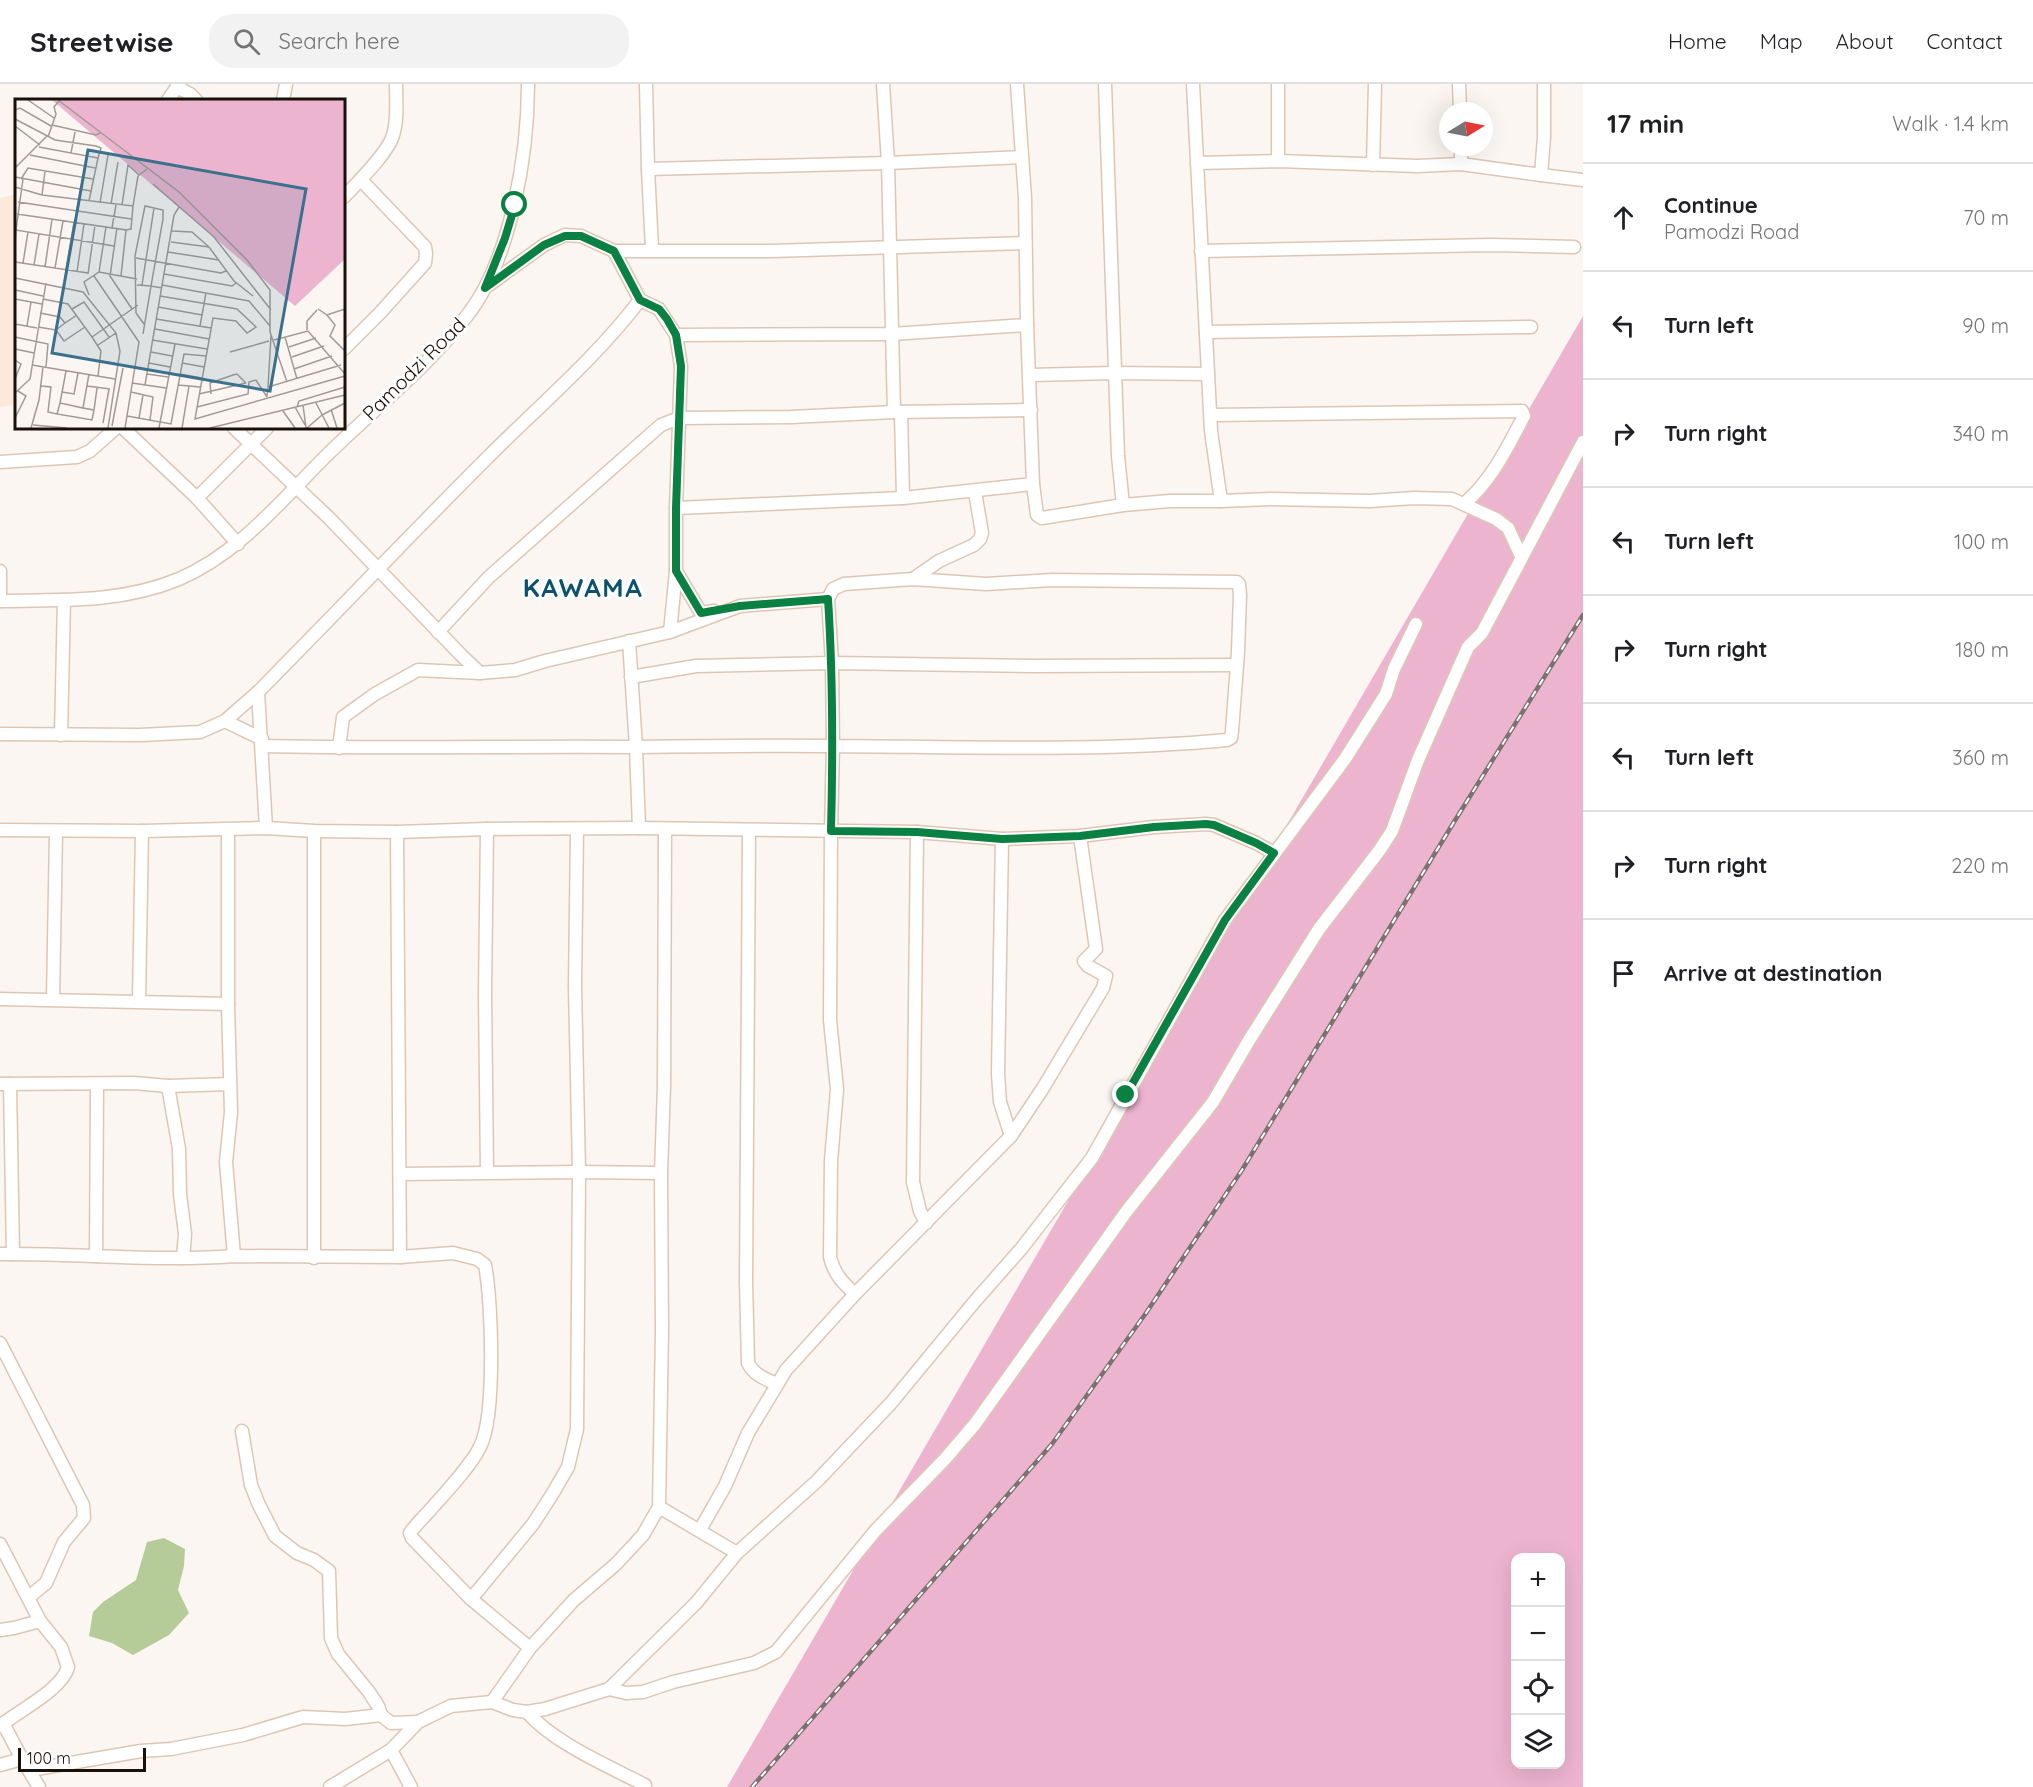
<!DOCTYPE html>
<html lang="en">
<head>
<meta charset="utf-8">
<style>
  body { margin:0; font-family:Quicksand,sans-serif; background:#f2f2f2; color:#202124 }
  .controls { position:absolute; right:18px; bottom:18px; display:grid; overflow:hidden; border-radius:12px; box-shadow:0 6px 24px #0002 }
  .controls button { width:54px; height:54px; display:grid; place-items:center; padding:0; border:0; border-bottom:2px solid #e0e0e0; background:#fff; color:#202124; font:30px sans-serif }
  .compass { position:absolute; left:1439px; top:18px; width:54px; height:54px; border-radius:50%; background:#fff; box-shadow:0 6px 24px #0002; rotate:80deg }
  .scale { position:absolute; left:18px; bottom:15px; width:128px; box-sizing:border-box; padding-left:6px; border:3px solid #19100a; border-top:0; font-size:16px; line-height:21px; white-space:nowrap; color:#19100a; -webkit-text-stroke:4px #fff; paint-order:stroke }
  .stop { position:absolute; width:18px; height:18px; margin:-14px; border:4px solid #0b8043; border-radius:50%; background:#fff }
  .stop.end { background:#0b8043; border-color:#fff; box-shadow:0 2px 6px #0008 }
  .list { margin:0; padding:0; list-style:none }
  h2 { display:flex; justify-content:space-between; align-items:center; height:78px; margin:0; padding:0 24px; font-size:26px }
  h2 small { font-size:20px; font-weight:400; color:#757577 }
  .list li { display:grid; grid-template-columns:39px 1fr auto; gap:18px; align-items:center; box-sizing:border-box; height:108px; padding:0 24px; border-top:2px solid #e0e0e0 }
  .list b { display:block; font-size:22px; white-space:nowrap }
  .list p { margin:0; font-size:20px; white-space:nowrap; color:#757577 }
  .list em { font-size:20px; font-style:normal; color:#757577 }
  .icon { flex:none; width:33px; height:33px; fill:none; stroke:currentColor; stroke-width:2; stroke-linecap:round; stroke-linejoin:round }
  .map { position:relative; flex:none; width:1583px; height:1703px; overflow:hidden }
  header { display:flex; align-items:center; gap:36px; box-sizing:border-box; height:84px; padding:0 30px; background:#fff; border-bottom:2px solid #e0e0e0 }
  header strong { font-size:28px }
  nav { display:flex; gap:33px; margin-inline-start:auto; font-size:21px }
  .search { width:420px; height:54px; background:#f2f2f2; display:flex; align-items:center; gap:15px; box-sizing:border-box; padding:0 21px; border-radius:24px; color:#757577; font-size:22px }
  main { display:flex }
  aside { flex:1; background:#fff }
  .map>svg:first-child { display:block }
</style>
</head>
<body>
<header>
<strong>Streetwise</strong>
<div class="search"><svg class="icon" aria-label="search" viewBox="0 0 24 24"><circle cx="10" cy="10" r="6"/><path d="M15 15l6 6"/></svg>Search here</div>
<nav><a>Home</a><a>Map</a><a>About</a><a>Contact</a></nav>
</header>
<main>
<div class="map">
<svg width="1583" height="1703" viewBox="0 0 1583 1703">
  <rect width="100%" height="100%" fill="#fbf6f2"/>
  <polygon fill="#fce9da" points="16,110 16,321 0,323 0,114"/>
  <path fill="#edb4cf" fill-rule="evenodd" d="M1583,232V1703H727ZM1516,1474H1560V1680H1516Z"/>
  <polygon fill="#b5cc98" points="164,1454 185,1465 184,1482 178,1506 189,1529 169,1551 133,1571 112,1559 89,1552 93,1528 103,1518 136,1496 147,1458"/>
  <g fill="none" stroke-linecap="round" stroke-linejoin="round">
    <defs>
      <g id="minor">
        <polyline points="177,0 177,3 190,10 196,16"/>
        <polyline points="646,0 648,85 652,165"/>
        <polyline points="883,0 888,79 894,328"/>
        <polyline points="1105,0 1118,372 1123,421"/>
        <polyline points="1193,0 1211,347 1221,417 1270,415 1370,417 1414,414 1452,415 1496,435 1508,444 1521,472"/>
        <polyline points="1459,0 1460,27"/>
        <polyline points="168,16 177,3"/>
        <polyline points="283,16 286,0"/>
        <polyline points="1461,63 1461,80"/>
        <polyline points="1278,77 1278,0"/>
        <polyline points="1197,79 1278,77 1417,82 1461,80 1541,91 1544,53 1544,0"/>
        <polyline points="1373,81 1375,0"/>
        <polyline points="648,85 888,79 1021,73"/>
        <polyline points="1541,91 1583,96"/>
        <path d="M344,113C356,100 389,68 393,51C398,36 396,16 396,0"/>
        <polyline points="614,167 772,167 1025,159"/>
        <polyline points="1201,167 1491,161 1574,163"/>
        <polyline points="486,203 544,161 565,151 581,152 614,167 640,216 659,225 676,251 681,282 676,424 676,487 670,548"/>
        <polyline points="1206,248 1531,243"/>
        <polyline points="676,251 892,250 1027,241"/>
        <polyline points="344,265 380,229 425,179 426,170 425,163 361,96"/>
        <polyline points="1030,291 1114,289 1208,290"/>
        <polyline points="901,328 903,414"/>
        <path d="M1211,331L1522,327L1524,332C1508,362 1492,396 1465,419"/>
        <polyline points="123,344 197,414 238,460"/>
        <polyline points="234,344 329,434 461,571 480,589"/>
        <polyline points="0,378 77,373 90,367 116,344"/>
        <polyline points="1033,400 1037,431 1042,434 1123,421 1170,417 1221,417"/>
        <polyline points="197,414 267,344"/>
        <polyline points="676,424 903,414 1033,400 1027,241 1025,114 1017,0"/>
        <polyline points="0,487 0,517"/>
        <polyline points="676,487 701,529 714,527"/>
        <polyline points="913,495 939,477 974,461 980,455 982,449 975,408"/>
        <path d="M0,517C60,516 122,519 179,495C238,470 280,418 324,374C371,327 425,286 466,233C511,177 528,70 528,0"/>
        <polyline points="438,548 489,493 661,341 679,334 791,333 894,328 1031,326"/>
        <path d="M629,557L636,663C703,662 770,661 836,662C967,663 1097,668 1227,656L1231,654L1232,647L1238,568L1240,511L1239,500L1237,498L1052,496L986,500L913,495L844,500L833,505L828,515L832,579L833,661L831,747L830,936L837,1005L831,1077L830,1173C834,1190 843,1199 855,1210"/>
        <polyline points="631,593 696,582 832,579 1034,582 1237,581"/>
        <polyline points="258,608 266,744"/>
        <polyline points="225,637 262,655"/>
        <path d="M0,650L140,651L200,648L225,637L258,608C335,530 410,451 488,373C539,322 595,275 640,216"/>
        <polyline points="61,651 64,516"/>
        <path d="M262,662C387,665 512,662 636,663L639,744"/>
        <polyline points="339,664 343,633 375,610 418,586 480,589 515,586 545,577 670,548 740,522 828,515"/>
        <polyline points="0,746 142,747 266,744 314,747 397,748 487,745 639,744 917,748 1002,755 1080,752 1154,743 1206,740 1214,741 1256,759 1274,769"/>
        <polyline points="228,746 228,920 231,1028 226,1078 234,1172"/>
        <path d="M749,746L746,1198L748,1279C754,1291 765,1295 777,1300"/>
        <polyline points="314,747 314,1174"/>
        <polyline points="397,748 400,1173"/>
        <polyline points="917,748 913,1098 920,1127 926,1139"/>
        <polyline points="1002,755 998,990 1000,1018 1011,1052"/>
        <polyline points="0,915 228,920"/>
        <polyline points="53,916 56,747"/>
        <polyline points="139,917 142,747"/>
        <polyline points="0,1000 134,999 168,1002 179,1065 180,1110 185,1150 183,1174"/>
        <polyline points="10,1000 13,1170"/>
        <polyline points="168,1002 230,1000"/>
        <polyline points="487,1088 485,909 487,745"/>
        <polyline points="400,1090 579,1088 661,1089"/>
        <path d="M0,1170C78,1169 156,1178 234,1172L400,1173L453,1169L477,1175L485,1181C492,1217 496,1332 480,1363C470,1383 446,1408 431,1425C424,1433 416,1440 410,1449L412,1454L471,1515L533,1440L553,1409L568,1383L577,1345L579,1088L575,902L577,745"/>
        <polyline points="96,1172 97,1001"/>
        <polyline points="0,1259 83,1421 84,1434 64,1458 46,1499 29,1513"/>
        <polyline points="242,1347 251,1401 259,1421 275,1452 297,1469 314,1476 329,1487 331,1554 338,1570 369,1608 378,1622 381,1631"/>
        <polyline points="659,1423 737,1469"/>
        <polyline points="700,1446 725,1402 748,1349 786,1286 855,1210 1011,1052 1043,1004 1103,904 1106,892 1088,882 1084,877 1096,865 1080,752"/>
        <polyline points="0,1460 40,1537"/>
        <polyline points="471,1515 530,1564"/>
        <path d="M0,1546L14,1544L40,1537L61,1563L68,1583C62,1606 18,1627 0,1642"/>
        <polyline points="609,1605 696,1519 737,1469 817,1397 891,1319 976,1216 1021,1165 1092,1074 1225,836 1345,675 1386,610 1394,585 1416,540"/>
        <polyline points="492,1618 530,1564 574,1516 616,1480 643,1451 659,1423 662,1246 661,1089 664,1002 665,746"/>
        <path d="M527,1628C554,1659 608,1682 645,1701"/>
        <polyline points="3,1639 22,1675"/>
        <polyline points="391,1666 411,1703"/>
        <polyline points="0,1681 22,1675 39,1703"/>
        <polyline points="30,1686 141,1667 171,1665 243,1651 303,1633 345,1635 381,1631 391,1639 418,1638"/>
        <polyline points="330,1703 391,1666 418,1638 451,1622 492,1618 513,1626 527,1628 545,1625 609,1605 626,1609 643,1608 673,1598 754,1579 776,1568 876,1446 945,1375 975,1340 1126,1128 1213,1018 1248,958 1319,845 1379,767 1392,747 1418,676 1468,563 1482,549 1583,358"/>
      </g>
    </defs>
    <use href="#minor" stroke="#dfc6b3" stroke-width="15"/>
    <use href="#minor" stroke="#fff" stroke-width="12"/>
    <defs>
      <polyline id="rail" points="752,1703 1052,1360 1146,1229 1242,1086 1454,738 1583,531"/>
    </defs>
    <use href="#rail" stroke="#7a726d" stroke-width="4.5"/>
    <use href="#rail" stroke="#fff" stroke-width="2" stroke-dasharray="7" stroke-linecap="butt"/>
  </g>
  <g fill="none" stroke-linecap="round" stroke-linejoin="round">
    <path stroke="#0b8043" stroke-width="8" d="M515,121L505,154L485,204L544,161L565,152H581L614,167L640,216L659,225L667,235L676,251L681,282L676,424V487L701,529L740,522L828,515C833,592 833,669 831,747L917,748L1002,755L1080,752L1154,743L1206,740L1214,741L1256,759L1274,769L1225,836L1126,1011"/>
  </g>
  <g text-anchor="middle" stroke-width="6" stroke-linejoin="round" paint-order="stroke">
    <g font-size="20" fill="#19100a" stroke="#fff">
      <text transform="translate(414 285) rotate(-45)" y="7">Pamodzi Road</text>
    </g>
    <g font-size="26" font-weight="bold" letter-spacing="1.5" fill="#0b526f" stroke="#fff">
      <text x="583" y="513">KAWAMA</text>
    </g>
  </g>
  <g transform="translate(15 15)">
    <rect width="330" height="330" fill="#fbf6f2"/>
    <path d="M37,1H330V160L280,207Z" fill="#edb4cf"/>
    <path fill="none" stroke="#a19a95" stroke-width="1.5" d="M13,1L39,19M43,1L164,93L232,161L255,191V233L272,283M0,11L5,9L36,27M0,20L40,41L81,47L86,49L83,59M37,26L81,36L85,34M0,27L25,46M33,38L41,15L39,8L44,2M24,48L83,59L74,102M56,54L60,33M15,56L80,69M0,69L32,37M0,78L76,92M6,80L13,69L78,80M138,85L199,138L256,211M0,88L27,96L118,107L123,77L132,70M27,96L30,72M3,103L116,120M85,104L93,56M96,105L103,63M107,106L113,66L124,76M2,115L111,131L106,177M97,129L101,106M102,129L95,177L117,210M1,131L8,80M111,131L116,130L118,107M157,132L177,133L194,148L219,182L238,197M0,143L1,131L99,147M156,143L194,148M153,153L204,161M121,159L206,174L211,172M0,163L73,174M8,164L13,133M19,166L24,135M30,168L37,120M40,169L48,122M51,171L59,123M62,173L69,125M84,173L91,128M73,175L80,126M149,175L217,187L221,184M79,177L124,243L110,329M0,179L68,193L101,234L105,252L93,329M122,186L136,187L148,120V111L130,107L120,157L121,214L129,225M127,186L139,109M147,186L234,202L255,227M0,191L28,197M74,196L69,183L84,173L122,180M145,197L222,210L241,228L232,234L221,222L198,219L180,320L330,277M0,200L27,205M28,200L53,205L77,238L86,252L83,277M143,208L187,216M57,210L69,203L94,238M303,210L312,216L330,210M25,214L45,218L50,224L62,216M312,216L320,226L315,237L330,252M141,220L196,229M0,225L22,229M12,227L16,203M185,227L191,194M23,228L41,231L50,224M140,230L194,240M41,231L49,242L70,228M292,231V222L302,211M128,235L136,187L147,189M0,238L33,245L31,268M77,238L123,206M270,238L282,280M137,241L192,250M259,241L293,232L330,275M83,246L101,234M274,248L301,239M0,250L19,254M136,253L157,257M215,253L254,242M277,258L309,247M0,261L6,265L0,280M85,262L103,265M134,264L155,268M167,264L189,268M17,266L100,280M279,270L317,257M51,272L45,304L68,309L74,275M132,275L153,278M165,275L187,279M117,284L151,289M130,286L159,116L164,108M163,286L185,288M26,287L36,288L33,313L42,315M72,287L95,290M253,288L256,237M47,293L59,295L63,274M116,293L138,298L135,321M0,294L15,280L31,184M184,295L231,284M196,295L195,284L218,276L222,275L231,284M252,297L253,288L326,266M45,304L42,315L60,318L77,321L79,311M301,304L314,329M288,306L291,329M182,308L233,295L234,283L241,281L252,298M280,308L290,326M282,308L284,302L330,288M68,309L79,311L82,289M316,310L322,329M268,312L280,329M307,316L330,304M112,317L156,325L169,255L191,257M0,319L11,297L3,292M124,319L128,296M88,324L94,290M18,326L52,329M97,327L108,269M16,329L24,301L28,268M144,329L160,245M167,329L174,287M195,329L330,296M292,329L307,316"/>
    <path fill="#3b718d" fill-opacity="0.15" stroke="#3b718d" stroke-width="3" d="M73,51L291,90L255,292L37,254Z"/>
    <rect width="330" height="330" fill="none" stroke="#19100a" stroke-width="3"/>
  </g>
</svg>
<div class="controls">
<button>+</button>
<button>−</button>
<button><svg class="icon" aria-label="locate" viewBox="0 0 24 24"><circle cx="12" cy="12" r="6"/><path d="M12 2v4M12 18v4M2 12h4M18 12h4"/></svg></button>
<button><svg class="icon" aria-label="layers" viewBox="0 0 24 24"><path d="M12 4l9 5-9 5-9-5zM3 14l9 5 9-5"/></svg></button>
</div>
<svg class="compass" viewBox="-18 -18 36 36"><path d="M0-13l5 13h-10z" fill="#e53935"/><path d="M0 13l5-13h-10z" fill="#757577"/></svg>
<div class="scale">100 m</div>
<div class="stop" style="left:515px;top:121px"></div>
<div class="stop end" style="left:1126px;top:1011px"></div>
</div>
<aside>
<h2>17 min<small>Walk · 1.4 km</small></h2>
<ul class="list">
<li><svg class="icon" aria-label="ahead" viewBox="0 0 24 24"><path d="M12 20V5M6 11l6-6 6 6"/></svg><div><b>Continue</b><p>Pamodzi Road</p></div><em>70 m</em></li>
<li><svg class="icon" aria-label="left" viewBox="0 0 24 24"><path d="M17 20v-9H6M10 6l-5 5 5 5"/></svg><div><b>Turn left</b></div><em>90 m</em></li>
<li><svg class="icon" aria-label="right" viewBox="0 0 24 24"><path d="M7 20v-9h11M14 6l5 5-5 5"/></svg><div><b>Turn right</b></div><em>340 m</em></li>
<li><svg class="icon" aria-label="left" viewBox="0 0 24 24"><path d="M17 20v-9H6M10 6l-5 5 5 5"/></svg><div><b>Turn left</b></div><em>100 m</em></li>
<li><svg class="icon" aria-label="right" viewBox="0 0 24 24"><path d="M7 20v-9h11M14 6l5 5-5 5"/></svg><div><b>Turn right</b></div><em>180 m</em></li>
<li><svg class="icon" aria-label="left" viewBox="0 0 24 24"><path d="M17 20v-9H6M10 6l-5 5 5 5"/></svg><div><b>Turn left</b></div><em>360 m</em></li>
<li><svg class="icon" aria-label="right" viewBox="0 0 24 24"><path d="M7 20v-9h11M14 6l5 5-5 5"/></svg><div><b>Turn right</b></div><em>220 m</em></li>
<li><svg class="icon" aria-label="arrive" viewBox="0 0 24 24"><path d="M6 21V4h12l-3 4 3 4H6"/></svg><div><b>Arrive at destination</b></div></li>
</ul>
</aside>
</main>
</body>
</html>
